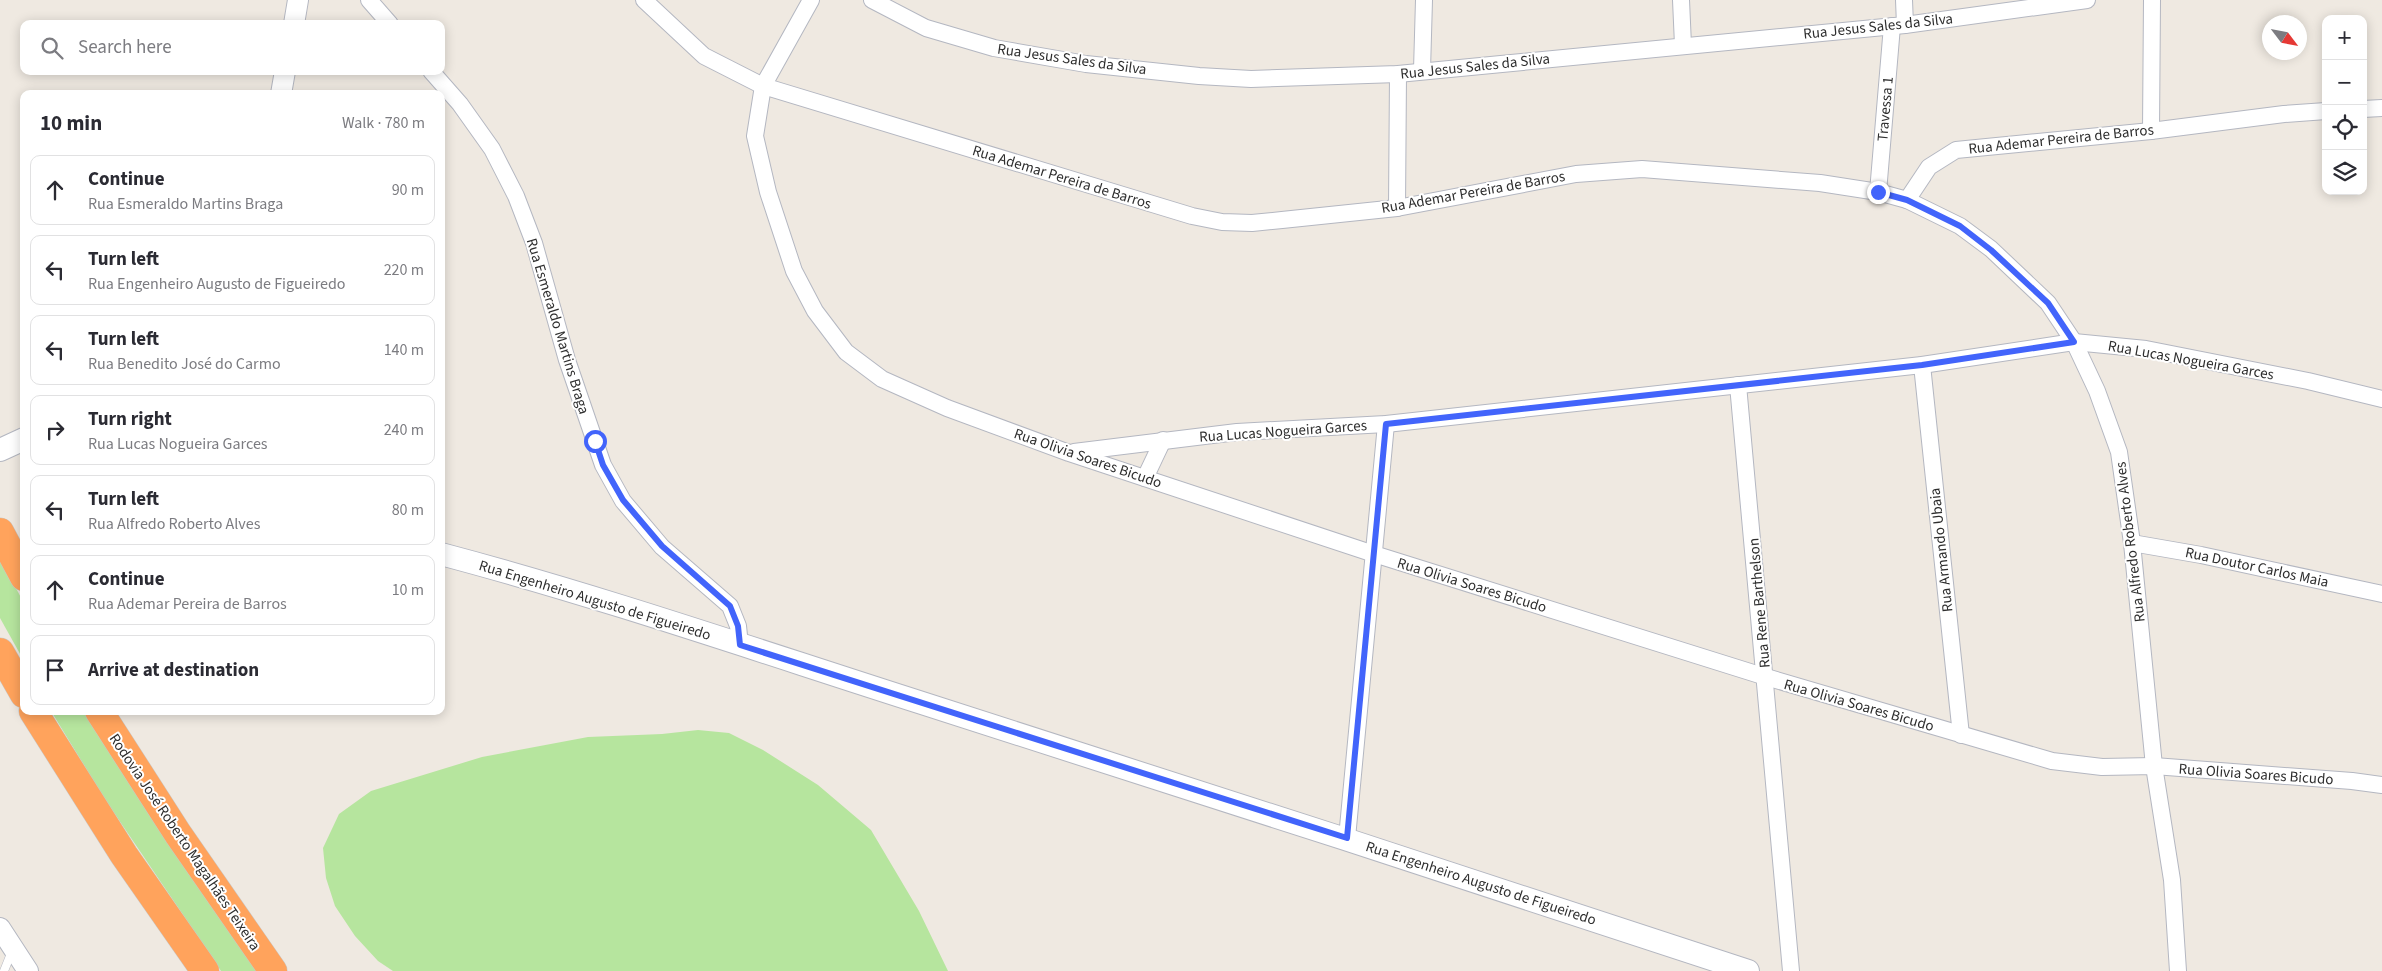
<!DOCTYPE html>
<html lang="en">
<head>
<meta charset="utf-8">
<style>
  body { margin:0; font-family:"Source Sans 3",sans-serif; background:#f7f7f7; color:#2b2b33 }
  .controls { position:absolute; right:15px; top:15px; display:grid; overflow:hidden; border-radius:10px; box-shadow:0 2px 12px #0003 }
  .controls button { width:45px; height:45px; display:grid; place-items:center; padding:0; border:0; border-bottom:1px solid #e1e1e2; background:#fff; color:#2b2b33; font:25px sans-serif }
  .compass { position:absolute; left:2262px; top:15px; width:45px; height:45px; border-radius:50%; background:#fff; box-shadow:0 2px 12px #0003; rotate:122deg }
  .stop { position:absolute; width:15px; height:15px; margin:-11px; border:4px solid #4264fb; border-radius:50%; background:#fff }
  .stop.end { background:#4264fb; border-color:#fff; box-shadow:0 1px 5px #0008 }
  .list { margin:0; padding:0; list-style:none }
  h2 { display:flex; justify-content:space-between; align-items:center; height:65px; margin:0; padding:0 20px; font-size:21px }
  h2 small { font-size:16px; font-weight:400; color:#7c7c81 }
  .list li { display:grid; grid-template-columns:32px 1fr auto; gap:15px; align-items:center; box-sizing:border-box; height:70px; margin:0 10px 10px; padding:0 10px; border:1px solid #e1e1e2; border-radius:10px }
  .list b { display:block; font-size:19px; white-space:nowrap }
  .list p { margin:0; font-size:16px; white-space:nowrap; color:#7c7c81 }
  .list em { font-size:16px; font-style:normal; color:#7c7c81 }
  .icon { flex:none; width:28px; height:28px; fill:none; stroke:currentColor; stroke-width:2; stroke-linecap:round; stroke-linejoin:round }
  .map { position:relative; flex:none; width:2382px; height:971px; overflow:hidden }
  .search { position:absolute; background:#fff; box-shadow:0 2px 12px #0003; left:20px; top:20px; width:425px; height:55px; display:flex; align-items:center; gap:12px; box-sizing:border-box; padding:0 18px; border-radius:10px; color:#7c7c81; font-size:19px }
  .panel { position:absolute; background:#fff; box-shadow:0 2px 12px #0003; left:20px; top:90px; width:425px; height:625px; border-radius:10px }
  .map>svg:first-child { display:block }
</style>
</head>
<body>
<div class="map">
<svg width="2382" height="971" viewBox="0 0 2382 971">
  <rect width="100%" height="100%" fill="#efe9e1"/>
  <g fill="#b6e59e">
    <polygon points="0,559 24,603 24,661 0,618"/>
    <polygon points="51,711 85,711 126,776 258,971 221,971 104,798"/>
    <polygon points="698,730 729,733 763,750 818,785 871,830 919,911 948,971 393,971 378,961 355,936 335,906 326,878 323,848 339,814 371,791 482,757 588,737 662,734"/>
  </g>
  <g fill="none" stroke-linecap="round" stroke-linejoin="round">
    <defs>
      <polyline id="service" points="4,971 12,951"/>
      <g id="minor">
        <polyline points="369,0 390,24"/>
        <polyline points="644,0 704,56 763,86 1192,216 1222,222 1252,223 1282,220 1397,208 1576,174 1642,169 1820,183 1878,192 1907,200 1960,226 1991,249 2048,303 2074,342 2097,391 2119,452 2132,543 2154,766 2172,880 2178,971"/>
        <polyline points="811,0 763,86 755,136 768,192 794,271 815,311 846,352 882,379 947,408 1069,453 1374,554 1766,677 2052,761 2102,767 2154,766 2352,781 2382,785"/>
        <polyline points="872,0 926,28 994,48 1086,64 1199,76 1251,79 1398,74 1905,25 2087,0"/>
        <polyline points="1681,0 1683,45"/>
        <polyline points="1904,0 1905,25"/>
        <polyline points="1422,70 1424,0"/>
        <polyline points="431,71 460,104 492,149 516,196 534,243 567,360 603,465 623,501 662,547 730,606 738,626 740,645"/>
        <polyline points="2363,109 2382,108"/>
        <polyline points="2151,131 2152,0"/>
        <polyline points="1878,192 1892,26"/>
        <polyline points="1907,200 1929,167 1956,150 2151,131 2284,114 2326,111"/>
        <polyline points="1397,208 1398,74"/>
        <polyline points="1922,365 1961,735"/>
        <polyline points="1738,385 1791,971"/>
        <polyline points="1074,452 1237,432 1386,424 1922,365 2074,342 2146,349 2308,381 2382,399"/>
        <polyline points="1145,478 1163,440"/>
        <polyline points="2132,543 2201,555 2382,594"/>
        <polyline points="1347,838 1386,424"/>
      </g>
      <g id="tertiary">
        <polyline points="294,24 298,0"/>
        <polyline points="281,94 285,71"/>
        <polyline points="0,928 28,971"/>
      </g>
      <g id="secondary">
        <polyline points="0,450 24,439"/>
        <path d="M441,554C603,597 762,652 922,703C1198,791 1473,880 1748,971"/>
      </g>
      <g id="motorway">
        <polyline points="0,532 24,577"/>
        <polyline points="0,652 24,694"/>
        <polyline points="33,711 124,855 205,971"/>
        <polyline points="99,711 178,834 273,971"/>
      </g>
    </defs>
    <use href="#service" stroke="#b4b7c1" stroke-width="9"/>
    <use href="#minor" stroke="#b4b7c1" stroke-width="18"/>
    <use href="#tertiary" stroke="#b4b7c1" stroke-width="22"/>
    <use href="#secondary" stroke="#b4b7c1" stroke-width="24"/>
    <use href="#motorway" stroke="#c9c9c9" stroke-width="29"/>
    <use href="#service" stroke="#fff" stroke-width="8"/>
    <use href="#minor" stroke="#fff" stroke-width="16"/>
    <use href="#tertiary" stroke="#fff" stroke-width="20"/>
    <use href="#secondary" stroke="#fff" stroke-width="22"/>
    <use href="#motorway" stroke="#ffa35c" stroke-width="28"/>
  </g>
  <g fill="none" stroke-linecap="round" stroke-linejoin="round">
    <polyline stroke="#4264fb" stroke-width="6" points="595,441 603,465 623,500 662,546 730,606 738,626 740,645 1347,838 1386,424 1922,365 2074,342 2048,303 1991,250 1960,226 1907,200 1878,192"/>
  </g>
  <g text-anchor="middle" stroke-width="4" stroke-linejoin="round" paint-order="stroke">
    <g font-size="15" fill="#2e2e2e" stroke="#fff">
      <text transform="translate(1878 26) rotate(-6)" y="5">Rua Jesus Sales da Silva</text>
      <text transform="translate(1072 59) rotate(8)" y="5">Rua Jesus Sales da Silva</text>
      <text transform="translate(1475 66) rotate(-6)" y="5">Rua Jesus Sales da Silva</text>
      <text transform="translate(1885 109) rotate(-85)" y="5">Travessa 1</text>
      <text transform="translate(2061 139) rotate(-6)" y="5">Rua Ademar Pereira de Barros</text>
      <text transform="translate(1062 177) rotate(17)" y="5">Rua Ademar Pereira de Barros</text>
      <text transform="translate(1473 192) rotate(-10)" y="5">Rua Ademar Pereira de Barros</text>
      <text transform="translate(558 326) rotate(73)" y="5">Rua Esmeraldo Martins Braga</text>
      <text transform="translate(2191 360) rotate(10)" y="5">Rua Lucas Nogueira Garces</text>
      <text transform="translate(1283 431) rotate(-4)" y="5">Rua Lucas Nogueira Garces</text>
      <text transform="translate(1088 458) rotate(19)" y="5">Rua Olivia Soares Bicudo</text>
      <text transform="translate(2130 542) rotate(-97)" y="5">Rua Alfredo Roberto Alves</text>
      <text transform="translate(1941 550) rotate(-96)" y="5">Rua Armando Ubaia</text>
      <text transform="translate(2257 567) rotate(12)" y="5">Rua Doutor Carlos Maia</text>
      <text transform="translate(1472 585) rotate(17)" y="5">Rua Olivia Soares Bicudo</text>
      <text transform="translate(595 600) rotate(17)" y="5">Rua Engenheiro Augusto de Figueiredo</text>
      <text transform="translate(1759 603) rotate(-95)" y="5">Rua Rene Barthelson</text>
      <text transform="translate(1859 705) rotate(16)" y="5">Rua Olivia Soares Bicudo</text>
      <text transform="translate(2256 774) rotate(4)" y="5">Rua Olivia Soares Bicudo</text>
      <text transform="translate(185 842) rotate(56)" y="5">Rodovia José Roberto Magalhães Teixeira</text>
      <text transform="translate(1481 883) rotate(18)" y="5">Rua Engenheiro Augusto de Figueiredo</text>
    </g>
  </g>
</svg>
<div class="controls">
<button>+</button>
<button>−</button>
<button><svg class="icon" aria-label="locate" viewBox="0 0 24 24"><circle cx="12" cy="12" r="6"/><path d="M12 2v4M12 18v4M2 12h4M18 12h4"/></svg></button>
<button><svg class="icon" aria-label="layers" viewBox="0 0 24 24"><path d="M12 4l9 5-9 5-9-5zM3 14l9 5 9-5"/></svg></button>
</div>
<svg class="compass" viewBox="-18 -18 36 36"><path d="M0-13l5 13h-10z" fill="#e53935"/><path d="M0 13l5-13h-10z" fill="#7c7c81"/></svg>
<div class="stop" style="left:595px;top:441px"></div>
<div class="stop end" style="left:1878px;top:192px"></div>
<div class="search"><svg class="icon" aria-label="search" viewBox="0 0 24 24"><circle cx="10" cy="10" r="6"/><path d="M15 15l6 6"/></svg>Search here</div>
<section class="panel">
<h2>10 min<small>Walk · 780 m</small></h2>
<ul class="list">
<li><svg class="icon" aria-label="ahead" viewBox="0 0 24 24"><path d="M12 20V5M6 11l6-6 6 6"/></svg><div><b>Continue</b><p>Rua Esmeraldo Martins Braga</p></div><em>90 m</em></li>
<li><svg class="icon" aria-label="left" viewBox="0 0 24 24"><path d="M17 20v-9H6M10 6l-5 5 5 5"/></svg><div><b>Turn left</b><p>Rua Engenheiro Augusto de Figueiredo</p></div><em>220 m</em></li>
<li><svg class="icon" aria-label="left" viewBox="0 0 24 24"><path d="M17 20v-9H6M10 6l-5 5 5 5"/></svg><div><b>Turn left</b><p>Rua Benedito José do Carmo</p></div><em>140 m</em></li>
<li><svg class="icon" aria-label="right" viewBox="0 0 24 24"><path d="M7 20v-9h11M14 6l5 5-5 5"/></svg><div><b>Turn right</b><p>Rua Lucas Nogueira Garces</p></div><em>240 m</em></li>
<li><svg class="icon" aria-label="left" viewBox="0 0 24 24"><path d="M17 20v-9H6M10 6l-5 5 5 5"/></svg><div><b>Turn left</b><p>Rua Alfredo Roberto Alves</p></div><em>80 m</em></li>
<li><svg class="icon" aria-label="ahead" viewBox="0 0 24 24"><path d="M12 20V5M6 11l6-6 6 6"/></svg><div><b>Continue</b><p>Rua Ademar Pereira de Barros</p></div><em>10 m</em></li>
<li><svg class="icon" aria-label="arrive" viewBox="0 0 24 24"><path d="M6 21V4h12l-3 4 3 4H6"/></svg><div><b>Arrive at destination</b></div></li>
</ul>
</section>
</div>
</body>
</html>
